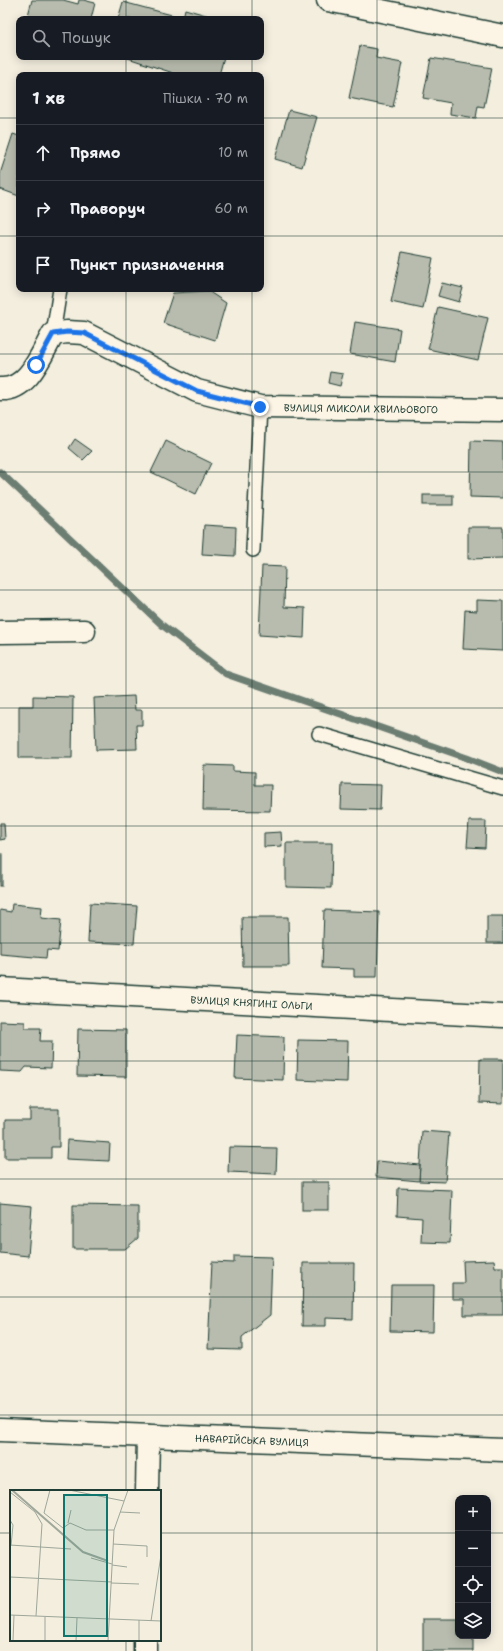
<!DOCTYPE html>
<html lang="uk">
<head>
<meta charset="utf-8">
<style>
  body { margin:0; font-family:"Shantell Sans",sans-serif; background:#20242c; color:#f1f3f6 }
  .controls { position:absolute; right:12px; bottom:12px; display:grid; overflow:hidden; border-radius:8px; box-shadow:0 2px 10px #0003 }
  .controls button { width:36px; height:36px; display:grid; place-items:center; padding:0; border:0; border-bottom:1px solid #363941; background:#171b24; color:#f1f3f6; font:20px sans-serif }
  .stop { position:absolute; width:12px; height:12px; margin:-9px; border:3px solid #1a73e8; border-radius:50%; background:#fff }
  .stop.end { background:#1a73e8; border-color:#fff; box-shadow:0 1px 4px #0008 }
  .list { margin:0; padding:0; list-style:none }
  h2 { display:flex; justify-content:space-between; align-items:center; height:52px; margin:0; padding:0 16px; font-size:17px }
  h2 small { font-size:13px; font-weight:400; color:#9ea1a6 }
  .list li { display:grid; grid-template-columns:26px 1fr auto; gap:12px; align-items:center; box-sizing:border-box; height:56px; padding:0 16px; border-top:1px solid #363941 }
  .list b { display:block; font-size:15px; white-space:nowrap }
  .list em { font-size:13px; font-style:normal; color:#9ea1a6 }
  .icon { flex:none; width:22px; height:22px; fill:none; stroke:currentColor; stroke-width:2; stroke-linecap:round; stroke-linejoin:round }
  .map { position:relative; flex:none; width:503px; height:1651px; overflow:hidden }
  .search { position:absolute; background:#171b24; box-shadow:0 2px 10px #0003; left:16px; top:16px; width:248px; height:44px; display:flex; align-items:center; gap:10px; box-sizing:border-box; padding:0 14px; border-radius:8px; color:#9ea1a6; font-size:15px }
  .panel { position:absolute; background:#171b24; box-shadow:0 2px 10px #0003; left:16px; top:72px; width:248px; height:220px; border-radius:8px }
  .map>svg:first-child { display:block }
</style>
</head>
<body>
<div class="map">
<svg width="503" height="1651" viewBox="0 0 503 1651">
  <rect width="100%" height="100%" fill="#f3eede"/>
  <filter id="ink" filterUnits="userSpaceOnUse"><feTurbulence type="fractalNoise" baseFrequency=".025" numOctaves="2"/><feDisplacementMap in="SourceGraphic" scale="8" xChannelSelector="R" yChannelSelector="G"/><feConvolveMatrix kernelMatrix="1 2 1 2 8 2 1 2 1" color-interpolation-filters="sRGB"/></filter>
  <g filter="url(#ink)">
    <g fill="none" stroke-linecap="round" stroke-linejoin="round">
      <polyline stroke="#6c7d72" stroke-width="7" points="0,472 162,625 226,674 467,758 503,772"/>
    </g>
    <g fill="#b8bcae" stroke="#1f3d34">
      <polygon points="32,0 63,0 78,4 79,0 83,0 95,3 91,19 27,19"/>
      <polygon points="123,2 183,18 185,9 220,19 118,19"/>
      <polygon points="360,46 377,49 376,58 402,63 393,107 349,98"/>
      <polygon points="125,57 224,57 219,75 179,75"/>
      <polygon points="431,58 492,68 484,107 478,106 476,118 450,114 451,103 423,98"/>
      <polygon points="289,110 317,117 302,167 275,159"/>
      <polygon points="13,134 19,136 19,196 0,189 0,174"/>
      <polygon points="402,252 433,258 423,309 391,302"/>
      <polygon points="442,283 463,288 459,302 438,296"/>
      <polygon points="208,291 226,303 215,340 163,323 173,293"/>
      <polygon points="438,307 488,318 478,360 428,349"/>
      <polygon points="355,322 400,329 395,362 350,354"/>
      <polygon points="330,372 343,374 340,386 328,383"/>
      <polygon points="75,439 92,451 83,460 69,448"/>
      <polygon points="166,441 211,463 196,494 151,472"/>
      <polygon points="471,441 503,442 503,498 470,497"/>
      <rect x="423" y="495" width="30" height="10"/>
      <polygon points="204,525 236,527 235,556 202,554"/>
      <polygon points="468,527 503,527 503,558 468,559"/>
      <polygon points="262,566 285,567 284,607 305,608 304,638 259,635"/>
      <polygon points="477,600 503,601 503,651 463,649 465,610 477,611"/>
      <polygon points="33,696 73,697 72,758 19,758 19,706 33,706"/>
      <polygon points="134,696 135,710 142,710 142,725 136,725 137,749 96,750 94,698"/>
      <polygon points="204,765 233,766 233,771 255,772 255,785 271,785 270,811 203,810"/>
      <polygon points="342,784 381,785 380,810 341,809"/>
      <polygon points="469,821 486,821 485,848 467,847"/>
      <polygon points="0,823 4,823 5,839 0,840"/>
      <polygon points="281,832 282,846 264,847 264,833"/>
      <polygon points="286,843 332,843 331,888 286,887"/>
      <rect x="0" y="854" width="2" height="32"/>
      <polygon points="90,903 137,906 134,944 88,942"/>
      <polygon points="12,904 42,907 41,918 61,920 58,951 47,950 46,958 0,954 0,910 11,912"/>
      <polygon points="324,910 379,912 377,977 354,977 354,969 322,968"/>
      <rect x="487" y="916" width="16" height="27"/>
      <polygon points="242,917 288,917 289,966 243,966"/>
      <polygon points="0,1021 25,1022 25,1028 41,1028 40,1041 52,1041 51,1068 26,1067 22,1072 0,1071"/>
      <polygon points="78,1029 126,1030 126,1077 77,1076"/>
      <polygon points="237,1035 284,1037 283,1080 235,1078"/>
      <polygon points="298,1040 348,1041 347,1082 297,1080"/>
      <polygon points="480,1059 503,1059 503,1104 479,1103"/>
      <polygon points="30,1109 59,1109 59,1147 51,1147 51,1158 5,1158 5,1120 30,1120"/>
      <polygon points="422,1131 449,1133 445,1182 419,1181"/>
      <polygon points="67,1140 110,1143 109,1161 66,1159"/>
      <polygon points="229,1147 277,1148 276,1174 228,1172"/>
      <polygon points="377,1161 420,1165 419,1181 376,1177"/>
      <rect x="302" y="1182" width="27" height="28"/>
      <polygon points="398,1188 452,1190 450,1243 421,1242 422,1218 397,1216"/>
      <polygon points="0,1203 32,1206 28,1256 0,1253"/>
      <polygon points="73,1205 138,1206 138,1238 125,1249 73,1249"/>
      <polygon points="234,1256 272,1257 270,1315 242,1337 242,1350 208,1349 212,1262 234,1263"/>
      <polygon points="494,1260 495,1267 503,1267 503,1315 464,1315 464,1299 452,1299 452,1283 464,1283 463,1261"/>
      <polygon points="303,1263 354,1263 353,1319 326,1318 326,1326 302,1326"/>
      <polygon points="391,1285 434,1285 433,1332 390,1331"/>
      <polygon points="423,1619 458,1619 458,1636 473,1636 473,1651 423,1651"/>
    </g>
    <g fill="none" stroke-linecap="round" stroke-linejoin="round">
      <defs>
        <g id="service">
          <polyline points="53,334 60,289"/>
          <polyline points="253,550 260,407"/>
          <polyline points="319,734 503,788"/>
        </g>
        <g id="minor">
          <polyline points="328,0 503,36"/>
          <path id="s1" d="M0,389C28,391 41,355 53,334L67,332L84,333L197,391L260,407L503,410"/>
          <polyline points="0,632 84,631"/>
          <path id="s2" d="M0,989L503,1016"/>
          <polyline points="147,1491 148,1436"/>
          <polyline points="145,1651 145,1640"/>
        </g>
        <g id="tertiary">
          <path id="s3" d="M0,1430L503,1450"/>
        </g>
      </defs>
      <use href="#service" stroke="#1f3d34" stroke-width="16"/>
      <use href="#minor" stroke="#1f3d34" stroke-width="25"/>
      <use href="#tertiary" stroke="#1f3d34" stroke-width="25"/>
      <use href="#service" stroke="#fcf5e5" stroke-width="13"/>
      <use href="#minor" stroke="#fcf5e5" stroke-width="22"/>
      <use href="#tertiary" stroke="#fcf5e5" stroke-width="22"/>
    </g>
  </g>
  <g fill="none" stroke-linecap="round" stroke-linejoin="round" filter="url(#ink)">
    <polyline stroke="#1a73e8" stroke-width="5" points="36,365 53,334 67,332 84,333 197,391 260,407"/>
  </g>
  <path fill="none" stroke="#1f3d34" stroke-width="1" stroke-opacity="0.55" d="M126,0V19M252,0V19M377,0V1651M126,57V75M252,57V75M0,118H19M261,118H503M0,236H19M261,236H503M126,289V1491M252,289V1651M0,354H503M0,472H503M0,590H503M0,708H503M0,826H503M0,943H503M0,1061H503M0,1179H503M0,1297H503M0,1415H503M0,1533H11M160,1533H458M488,1533H503M126,1640V1651"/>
  <g text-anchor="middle" stroke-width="4" stroke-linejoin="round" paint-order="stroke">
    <g font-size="10" fill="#1f3d34" stroke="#fcf5e5">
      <text dy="4" stroke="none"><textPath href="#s1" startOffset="405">ВУЛИЦЯ МИКОЛИ ХВИЛЬОВОГО</textPath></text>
      <text dy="4" stroke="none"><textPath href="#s2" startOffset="252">ВУЛИЦЯ КНЯГИНІ ОЛЬГИ</textPath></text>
      <text dy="4" stroke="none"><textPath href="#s3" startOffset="252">НАВАРІЙСЬКА ВУЛИЦЯ</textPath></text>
    </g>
  </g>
  <g transform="translate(10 1490)">
    <rect width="151" height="151" fill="#f3eede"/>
    <path fill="none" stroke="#a0a89b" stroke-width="2" d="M2,0L73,62L98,71"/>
    <path fill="none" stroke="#9ea79a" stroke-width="1" d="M40,0L34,23L53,38L60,33L76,40H104M59,0L114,11M0,2L25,22L32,34L26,126M110,22L130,23M0,30L3,35L1,56M58,33L61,20M103,54L137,56V67M0,55L61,59M81,68L102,74M102,75L117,77M0,87L102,92M101,93L129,94M0,125L151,131M141,131L151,65M3,151L4,125M35,151V127M66,151L67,128M98,151L104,40L118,0M129,151V130"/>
    <path fill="#0f766e" fill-opacity="0.15" stroke="#0f766e" stroke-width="2" d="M54,5H97V146H54Z"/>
    <rect width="151" height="151" fill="none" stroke="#1f3d34" stroke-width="2"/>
  </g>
</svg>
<div class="controls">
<button>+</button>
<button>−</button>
<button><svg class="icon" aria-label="locate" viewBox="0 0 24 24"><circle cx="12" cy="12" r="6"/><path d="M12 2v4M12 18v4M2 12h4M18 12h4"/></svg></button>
<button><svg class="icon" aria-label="layers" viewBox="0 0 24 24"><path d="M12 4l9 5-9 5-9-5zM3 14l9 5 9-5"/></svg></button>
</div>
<div class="stop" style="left:36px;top:365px"></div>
<div class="stop end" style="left:260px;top:407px"></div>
<div class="search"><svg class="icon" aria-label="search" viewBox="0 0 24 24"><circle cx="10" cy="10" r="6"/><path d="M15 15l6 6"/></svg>Пошук</div>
<section class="panel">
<h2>1 хв<small>Пішки · 70 m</small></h2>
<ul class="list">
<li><svg class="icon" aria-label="ahead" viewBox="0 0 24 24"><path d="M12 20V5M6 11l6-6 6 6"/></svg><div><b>Прямо</b></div><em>10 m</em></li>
<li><svg class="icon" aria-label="right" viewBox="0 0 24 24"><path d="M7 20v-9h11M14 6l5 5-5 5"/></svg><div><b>Праворуч</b></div><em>60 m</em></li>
<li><svg class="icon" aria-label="arrive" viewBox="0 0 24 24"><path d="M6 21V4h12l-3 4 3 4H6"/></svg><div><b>Пункт призначення</b></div></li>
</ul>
</section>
</div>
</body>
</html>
